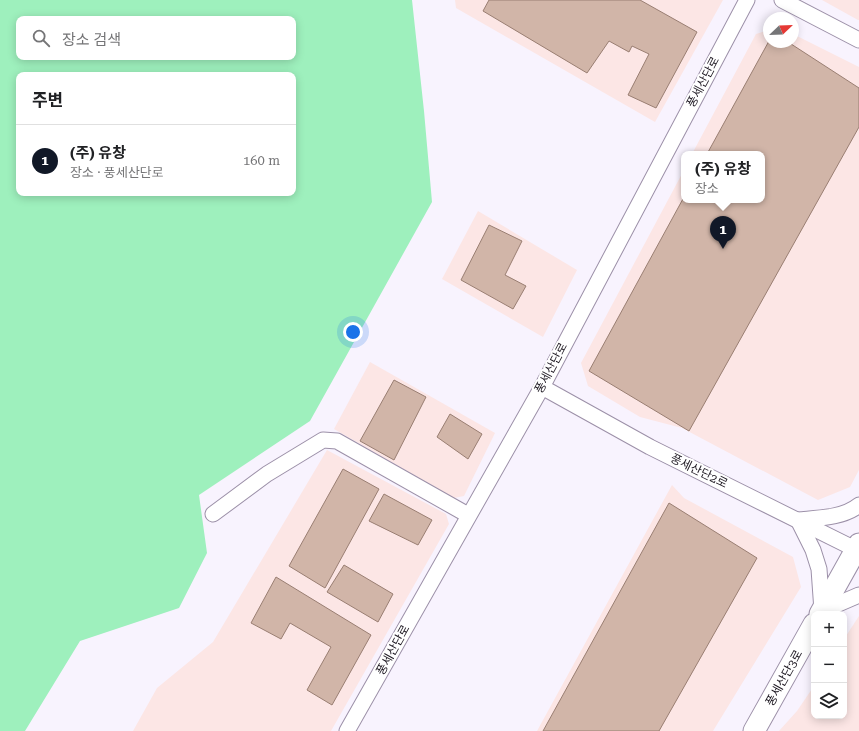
<!DOCTYPE html>
<html lang="ko">
<head>
<meta charset="utf-8">
<style>
  body { margin:0; font-family:"Roboto Serif","Noto Sans KR",serif; background:#f6f6f6; color:#202124 }
  .controls { position:absolute; right:12px; bottom:12px; display:grid; overflow:hidden; border-radius:8px; box-shadow:0 2px 10px #0003 }
  .controls button { width:36px; height:36px; display:grid; place-items:center; padding:0; border:0; border-bottom:1px solid #e0e0e0; background:#fff; color:#202124; font:20px sans-serif }
  .compass { position:absolute; left:763px; top:12px; width:36px; height:36px; border-radius:50%; background:#fff; box-shadow:0 2px 10px #0003; rotate:67deg }
  .you { position:absolute; left:353px; top:332px; width:14px; height:14px; margin:-10px; border:3px solid #fff; border-radius:50%; background:#1a73e8; box-shadow:0 0 0 6px #1a73e833 }
  .badge { display:grid; place-items:center; width:26px; height:26px; border-radius:50%; background:#111827; color:#fff; font-size:13px; font-weight:700 }
  .pin { position:absolute; translate:-50% -33px; filter:drop-shadow(0 1px 2px #0008) }
  .pin::after { content:''; position:absolute; top:21px; width:14px; height:12px; background:inherit; clip-path:polygon(0 0,100% 0,50% 100%) }
  .popup { position:absolute; left:681px; top:151px; width:84px; height:52px; box-sizing:border-box; display:grid; place-content:center; border-radius:8px; background:#fff; filter:drop-shadow(0 1px 3px #0005); font-size:13px; white-space:nowrap; color:#757577 }
  .popup b { font-size:15px; color:#202124 }
  .popup::after { content:''; position:absolute; left:50%; top:100%; margin-left:-8px; border:8px solid transparent; border-top-color:#fff }
  .list { margin:0; padding:0; list-style:none }
  h2 { display:flex; justify-content:space-between; align-items:center; height:52px; margin:0; padding:0 16px; font-size:17px }
  h2 small { font-size:13px; font-weight:400; color:#757577 }
  .list li { display:grid; grid-template-columns:26px 1fr auto; gap:12px; align-items:center; box-sizing:border-box; height:72px; padding:0 16px; border-top:1px solid #e0e0e0 }
  .list b { display:block; font-size:15px; white-space:nowrap }
  .list p { margin:0; font-size:13px; white-space:nowrap; color:#757577 }
  .list em { font-size:13px; font-style:normal; color:#757577 }
  .icon { flex:none; width:22px; height:22px; fill:none; stroke:currentColor; stroke-width:2; stroke-linecap:round; stroke-linejoin:round }
  .map { position:relative; flex:none; width:859px; height:731px; overflow:hidden }
  .search { position:absolute; background:#fff; box-shadow:0 2px 10px #0003; left:16px; top:16px; width:280px; height:44px; display:flex; align-items:center; gap:10px; box-sizing:border-box; padding:0 14px; border-radius:8px; color:#757577; font-size:15px }
  .panel { position:absolute; background:#fff; box-shadow:0 2px 10px #0003; left:16px; top:72px; width:280px; height:124px; border-radius:8px }
  .map>svg:first-child { display:block }
</style>
</head>
<body>
<div class="map">
<svg width="859" height="731" viewBox="0 0 859 731">
  <rect width="100%" height="100%" fill="#f8f3fe"/>
  <g fill="#fce6e5">
    <polygon points="455,0 723,0 655,122 456,8"/>
    <polygon points="822,0 859,0 859,20 858,20"/>
    <polygon points="769,30 769,42 793,42 793,34 859,67 859,470 850,487 818,500 682,428 640,417 588,386 581,363 684,170 684,200 762,200 762,154 692,154 756,34"/>
    <polygon points="478,211 577,270 543,337 442,279"/>
    <polygon points="370,362 495,433 464,496 454,498 334,429"/>
    <polygon points="327,450 446,514 449,524 331,731 133,731 157,688 213,642"/>
    <polygon points="672,485 684,498 793,557 801,587 713,731 537,731"/>
    <polygon points="859,616 859,731 779,731 797,711 814,686 814,716 844,716 844,639"/>
  </g>
  <path fill="#9ef0bd" fill-rule="evenodd" d="M0,0H412L424,111L432,202L310,421L199,495L207,553L179,608L80,641L25,731H0ZM19,19H293V57H19ZM19,75H293V193H19Z"/>
  <g fill="#d1b5a8" stroke="#997e72">
    <polygon points="489,0 640,0 697,32 656,108 628,95 649,54 632,46 629,52 609,41 587,73 483,11"/>
    <polygon points="769,41 769,42 788,42 859,88 859,127 689,431 589,371 684,197 684,200 762,200 762,154 707,154"/>
    <polygon points="489,225 522,241 505,275 526,286 513,309 461,280"/>
    <polygon points="394,380 426,397 394,460 360,441"/>
    <polygon points="450,414 482,434 468,459 437,437"/>
    <polygon points="343,469 379,489 325,588 289,566"/>
    <polygon points="384,494 432,520 418,545 369,521"/>
    <polygon points="669,503 757,558 659,731 543,731"/>
    <polygon points="344,565 393,594 378,622 327,592"/>
    <polygon points="276,577 371,635 332,705 307,690 331,647 290,623 281,639 251,623"/>
  </g>
  <g fill="none" stroke-linecap="round" stroke-linejoin="round">
    <defs>
      <g id="street">
        <polyline points="782,0 859,40"/>
        <polyline points="542,387 650,447 859,551"/>
        <path d="M859,505C843,518 818,518 798,520L813,550L819,569L822,611L859,595"/>
        <polyline points="213,514 267,474 323,440 337,441 468,515"/>
        <polyline points="347,731 542,387 747,0"/>
      </g>
      <g id="secondary">
        <polyline points="820,614 859,544"/>
        <polyline points="754,731 814,624"/>
      </g>
    </defs>
    <use href="#street" stroke="#9c90a8" stroke-width="17"/>
    <use href="#secondary" stroke="#9c90a8" stroke-width="23"/>
    <use href="#street" stroke="#fff" stroke-width="15"/>
    <use href="#secondary" stroke="#fff" stroke-width="21"/>
  </g>
  <g text-anchor="middle" stroke-width="4" stroke-linejoin="round" paint-order="stroke">
    <g font-size="12" fill="#1c1720" stroke="#fff">
      <text transform="translate(703 82) rotate(-62)" y="4">풍세산단로</text>
      <text transform="translate(551 368) rotate(-62)" y="4">풍세산단로</text>
      <text transform="translate(699 471) rotate(26)" y="4">풍세산단2로</text>
      <text transform="translate(393 650) rotate(-61)" y="4">풍세산단로</text>
      <text transform="translate(784 678) rotate(-61)" y="4">풍세산단3로</text>
    </g>
  </g>
</svg>
<div class="controls">
<button>+</button>
<button>−</button>
<button><svg class="icon" aria-label="layers" viewBox="0 0 24 24"><path d="M12 4l9 5-9 5-9-5zM3 14l9 5 9-5"/></svg></button>
</div>
<svg class="compass" viewBox="-18 -18 36 36"><path d="M0-13l5 13h-10z" fill="#e53935"/><path d="M0 13l5-13h-10z" fill="#757577"/></svg>
<div class="you"></div>
<div class="pin badge" style="left:723px;top:249px">1</div>
<div class="popup"><b>(주) 유창</b>장소</div>
<div class="search"><svg class="icon" aria-label="search" viewBox="0 0 24 24"><circle cx="10" cy="10" r="6"/><path d="M15 15l6 6"/></svg>장소 검색</div>
<section class="panel">
<h2>주변<small></small></h2>
<ul class="list">
<li><span class="badge">1</span><div><b>(주) 유창</b><p>장소 · 풍세산단로</p></div><em>160 m</em></li>
</ul>
</section>
</div>
</body>
</html>
